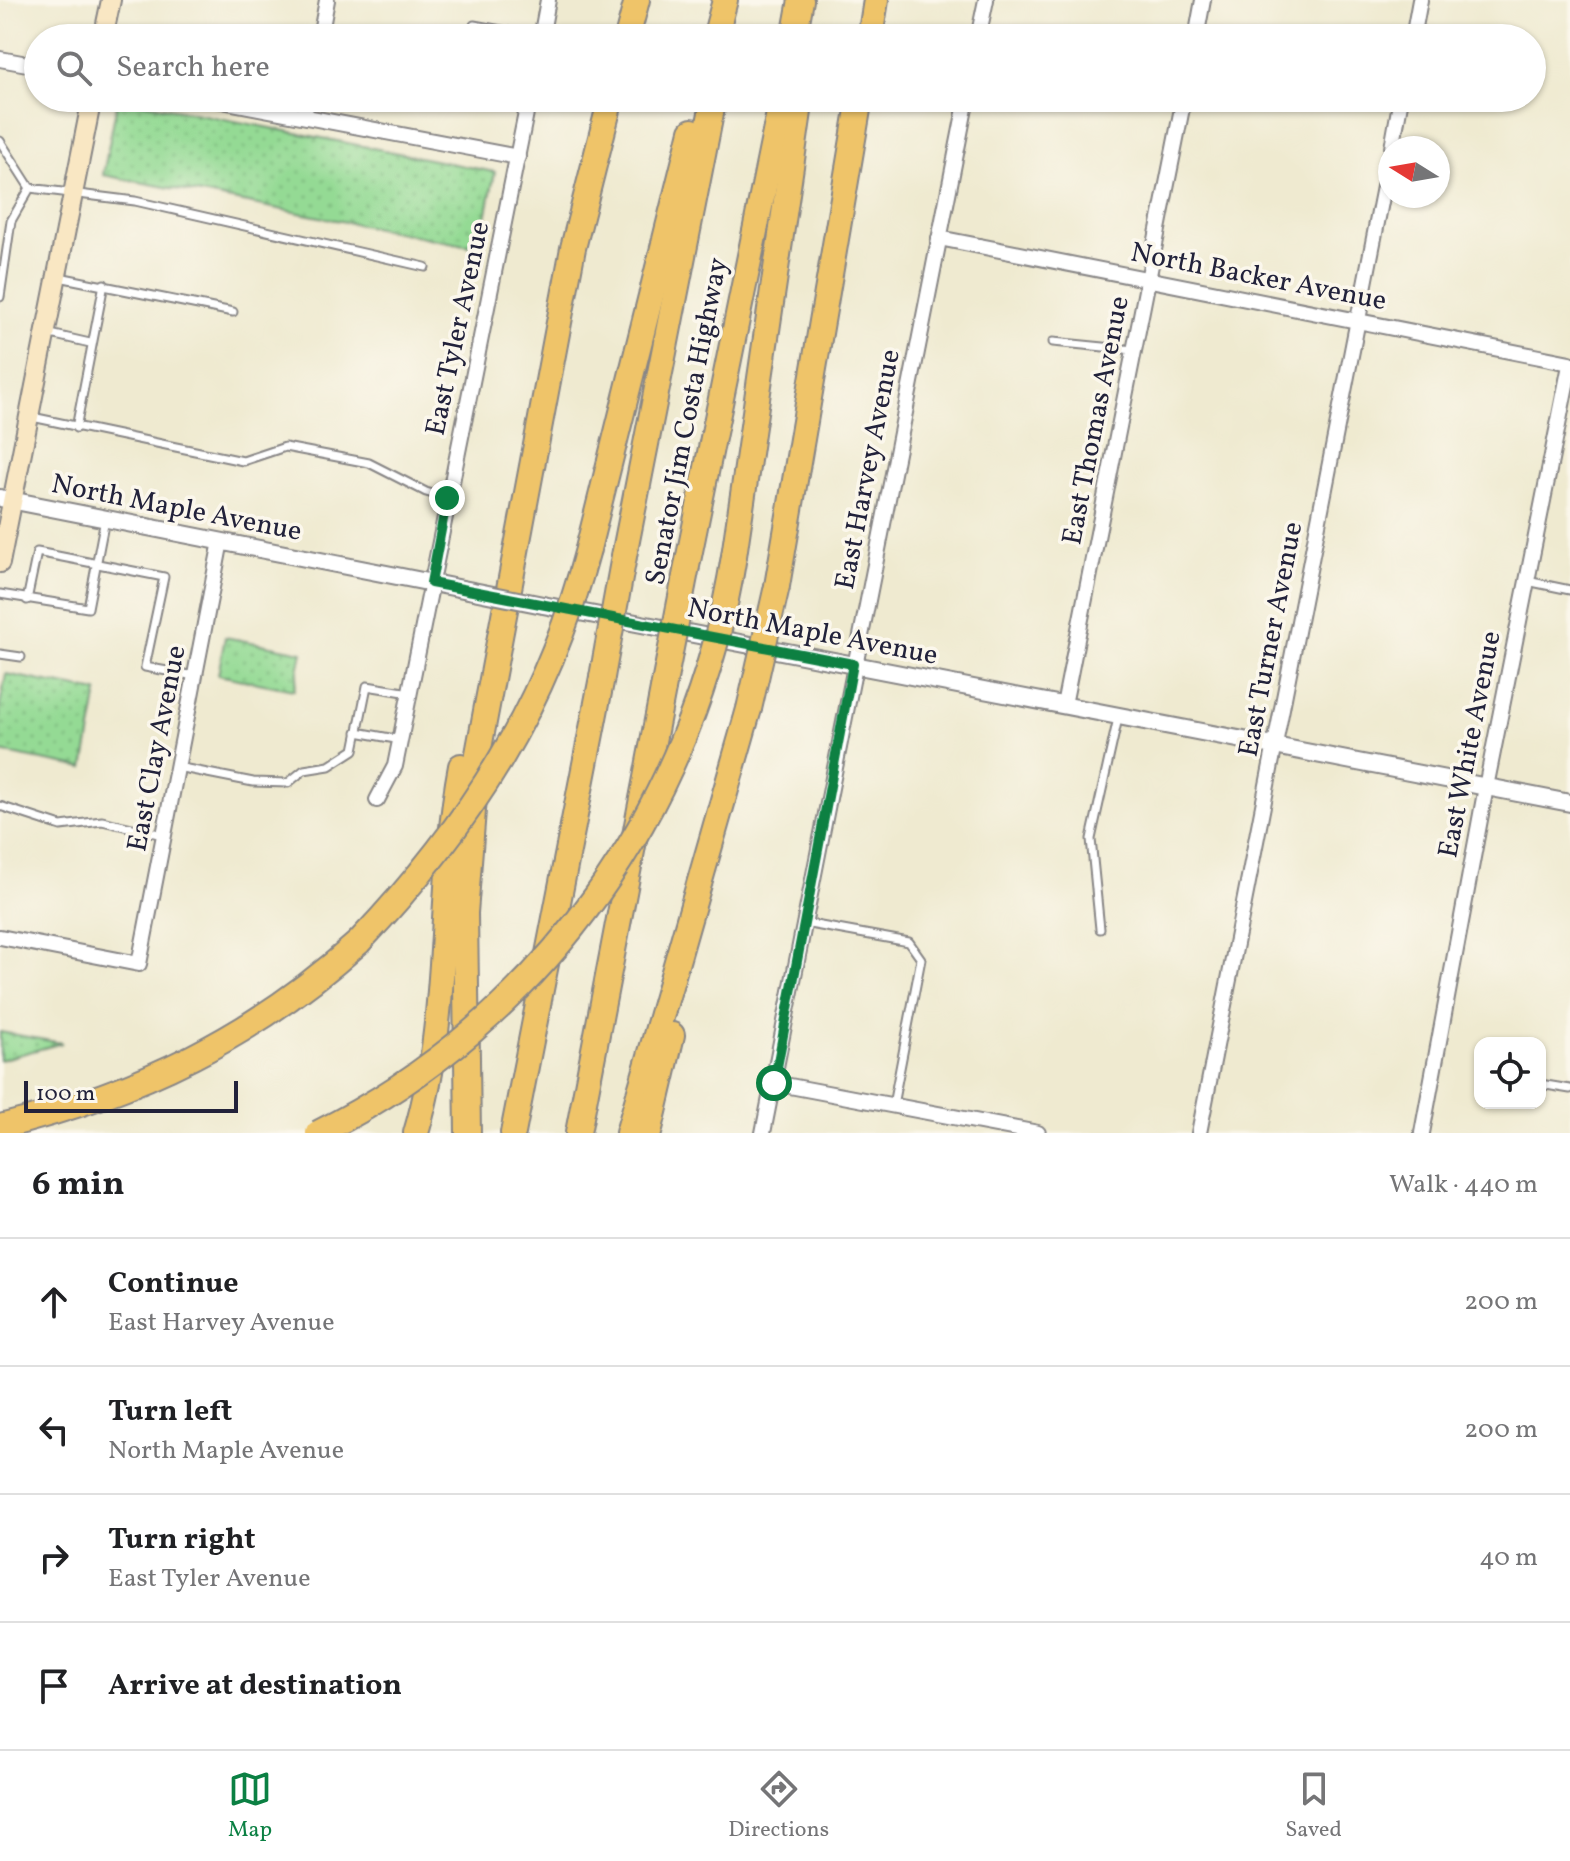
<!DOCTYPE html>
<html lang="en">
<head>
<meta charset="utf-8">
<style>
  body { margin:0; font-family:Vollkorn,serif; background:#f2f2f2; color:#202124 }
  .controls { position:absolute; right:24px; bottom:24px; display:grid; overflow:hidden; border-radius:16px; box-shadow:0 2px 6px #0004 }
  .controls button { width:72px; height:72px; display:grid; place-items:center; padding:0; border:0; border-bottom:2px solid #e0e0e0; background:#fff; color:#202124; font:40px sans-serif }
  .compass { position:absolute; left:1378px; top:136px; width:72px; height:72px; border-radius:50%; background:#fff; box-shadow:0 2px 6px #0004; rotate:281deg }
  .scale { position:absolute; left:24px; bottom:20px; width:214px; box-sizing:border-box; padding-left:8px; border:4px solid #22223b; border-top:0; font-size:22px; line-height:28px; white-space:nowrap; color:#22223b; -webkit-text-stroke:6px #fbf7ec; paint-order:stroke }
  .stop { position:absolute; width:24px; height:24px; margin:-18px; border:6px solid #0b8043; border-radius:50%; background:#fff }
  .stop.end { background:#0b8043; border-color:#fff; box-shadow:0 2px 8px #0008 }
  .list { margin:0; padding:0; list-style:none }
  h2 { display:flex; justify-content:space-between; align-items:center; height:104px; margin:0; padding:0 32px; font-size:34px }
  h2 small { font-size:26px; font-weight:400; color:#757577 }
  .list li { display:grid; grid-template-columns:52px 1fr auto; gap:24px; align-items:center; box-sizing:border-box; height:128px; padding:0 32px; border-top:2px solid #e0e0e0 }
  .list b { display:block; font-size:30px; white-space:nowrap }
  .list p { margin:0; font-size:26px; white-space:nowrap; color:#757577 }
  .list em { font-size:26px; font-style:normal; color:#757577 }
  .icon { flex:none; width:44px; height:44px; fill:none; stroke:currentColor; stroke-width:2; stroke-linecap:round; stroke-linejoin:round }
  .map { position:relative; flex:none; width:1570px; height:1133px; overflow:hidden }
  .search { position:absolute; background:#fff; box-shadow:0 2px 6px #0004; left:24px; right:24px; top:24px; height:88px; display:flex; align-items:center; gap:20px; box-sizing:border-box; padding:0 28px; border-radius:44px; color:#757577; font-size:30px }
  .sheet { height:616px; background:#fff }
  nav { display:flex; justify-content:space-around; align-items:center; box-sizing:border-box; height:112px; border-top:2px solid #e0e0e0; background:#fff; font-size:22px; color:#757577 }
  nav a { display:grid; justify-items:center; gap:4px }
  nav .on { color:#0b8043 }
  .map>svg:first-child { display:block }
</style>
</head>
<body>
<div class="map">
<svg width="1570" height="1133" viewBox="0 0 1570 1133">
  <defs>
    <pattern id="grass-dots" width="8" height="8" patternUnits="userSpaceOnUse" patternTransform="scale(2)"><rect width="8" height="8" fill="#94da94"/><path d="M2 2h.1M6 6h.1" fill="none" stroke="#7fbb80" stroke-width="1.8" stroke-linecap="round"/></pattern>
  </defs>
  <rect width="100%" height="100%" fill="#fbf7ec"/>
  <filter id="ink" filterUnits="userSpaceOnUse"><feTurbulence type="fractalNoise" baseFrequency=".0125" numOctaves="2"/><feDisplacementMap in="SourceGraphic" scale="16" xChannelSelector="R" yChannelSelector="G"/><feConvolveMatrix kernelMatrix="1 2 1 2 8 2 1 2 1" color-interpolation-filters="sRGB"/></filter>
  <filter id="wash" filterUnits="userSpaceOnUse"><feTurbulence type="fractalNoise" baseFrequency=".006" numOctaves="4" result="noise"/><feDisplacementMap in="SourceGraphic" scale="32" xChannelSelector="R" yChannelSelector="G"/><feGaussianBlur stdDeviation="1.8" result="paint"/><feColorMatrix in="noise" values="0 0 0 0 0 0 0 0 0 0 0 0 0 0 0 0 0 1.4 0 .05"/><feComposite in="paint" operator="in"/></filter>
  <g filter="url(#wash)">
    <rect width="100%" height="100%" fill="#efead0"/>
    <g fill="url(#grass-dots)" stroke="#5b7e68" stroke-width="2">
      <polygon points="118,98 495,172 480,248 103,175"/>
      <polygon points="225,637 302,652 294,690 218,675"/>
      <polygon points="6,674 98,692 84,768 0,752 0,705"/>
      <polygon points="0,1032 62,1043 0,1060"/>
    </g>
  </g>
  <g filter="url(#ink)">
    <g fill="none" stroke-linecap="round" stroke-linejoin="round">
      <defs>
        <g id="service">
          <polyline points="474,25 541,37"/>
          <polyline points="0,141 30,188 135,201 425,267"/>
          <polyline points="59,277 233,312"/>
          <polyline points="0,297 11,221 30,188"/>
          <polyline points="46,333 90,343"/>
          <polyline points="1053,342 1134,350"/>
          <polyline points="32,417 243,461 285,447 369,463 426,492 447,498"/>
          <polyline points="76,428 104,284"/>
          <polyline points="1527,581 1570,590"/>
          <polyline points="0,594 88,608 105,519"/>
          <polyline points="27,600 37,552 164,577 145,667 195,676"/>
          <polyline points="0,654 21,657"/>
          <polyline points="357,732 401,740"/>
          <polyline points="177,767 253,782 288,783 304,770 329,766 354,750 367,686 410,693"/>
          <polyline points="0,806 61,826 102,821 163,835"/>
          <polyline points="804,923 909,942 921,959 893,1105"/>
          <polyline points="1100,929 1091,839 1118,718"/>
          <polyline points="1540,1084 1570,1089"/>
        </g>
        <g id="minor">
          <polyline points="320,38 327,0"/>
          <polyline points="541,38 548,0"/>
          <polyline points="978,38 986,0"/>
          <polyline points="1196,38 1203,0"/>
          <polyline points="1413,38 1420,0"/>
          <polyline points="0,59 38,66"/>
          <polyline points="206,98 518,157"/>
          <polyline points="304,116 308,98"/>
          <polyline points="1392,148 1401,98"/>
          <polyline points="939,238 1570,363"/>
          <polyline points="1064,705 1184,98"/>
          <polyline points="377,800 395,766 529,98"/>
          <polyline points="0,937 139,964 221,541"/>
          <polyline points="774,1083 1038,1133"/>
          <polyline points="763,1133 967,98"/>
          <polyline points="1199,1133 1390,156"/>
          <polyline points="1422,1133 1486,787 1570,365"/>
        </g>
        <g id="tertiary">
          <polyline points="0,498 473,591"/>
          <polyline points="543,605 1570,803"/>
        </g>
        <g id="secondary">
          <polyline points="103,38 111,0"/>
          <polyline points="0,563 92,98"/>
        </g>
        <g id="motorway">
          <polyline points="627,38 637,0"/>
          <polyline points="715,38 725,0"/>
          <polyline points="794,38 801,0"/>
          <polyline points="870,38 876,0"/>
          <polyline points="588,549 692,131"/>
          <polyline points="624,556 714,98"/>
          <polyline points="734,556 801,98"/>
          <polyline points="687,566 782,98"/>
          <polyline points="777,586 860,98"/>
          <path d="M0,1127C138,1093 254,1037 359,942"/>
          <path d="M416,1133C451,1016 438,886 461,766"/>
          <polyline points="468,1133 465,913 477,759 573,248 611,98"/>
          <polyline points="513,1133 602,677"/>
          <polyline points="578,1133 663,689"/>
          <polyline points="628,1133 749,709"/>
          <polyline points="649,1133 672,1035"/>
        </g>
      </defs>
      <use href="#service" stroke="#888686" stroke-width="11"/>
      <use href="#minor" stroke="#888686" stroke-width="18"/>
      <use href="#tertiary" stroke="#888686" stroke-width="20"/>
      <use href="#secondary" stroke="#888686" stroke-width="22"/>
      <use href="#motorway" stroke="#888686" stroke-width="28"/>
      <use href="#service" stroke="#fff" stroke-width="7"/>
      <use href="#minor" stroke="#fff" stroke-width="14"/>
      <use href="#tertiary" stroke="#fff" stroke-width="16"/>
      <use href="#secondary" stroke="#f9e7c3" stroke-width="18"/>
      <use href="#motorway" stroke="#efc469" stroke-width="24"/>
      <defs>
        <polyline id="tertiary-bridge" points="473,591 543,605"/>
        <g id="motorway-bridge">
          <polyline points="602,677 624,556"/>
          <polyline points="663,689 687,566"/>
          <polyline points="749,709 777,586"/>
          <path d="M359,942C470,825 547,706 588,549"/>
          <path d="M318,1133C545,1021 695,804 734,556"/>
        </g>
      </defs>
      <use href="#tertiary-bridge" stroke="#888686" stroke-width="20" stroke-linecap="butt"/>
      <use href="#motorway-bridge" stroke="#888686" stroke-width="28" stroke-linecap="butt"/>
      <use href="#tertiary-bridge" stroke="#fff" stroke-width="16"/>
      <use href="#motorway-bridge" stroke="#efc469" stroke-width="24"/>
    </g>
  </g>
  <g fill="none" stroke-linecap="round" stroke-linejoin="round" filter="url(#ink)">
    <polyline stroke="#0b8043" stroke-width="10" points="447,498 431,583 853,664 774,1083"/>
  </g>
  <g text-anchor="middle" stroke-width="7" stroke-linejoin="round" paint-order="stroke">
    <g font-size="28" fill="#22223b" stroke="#fbf7ec">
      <text transform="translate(1259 275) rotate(11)" y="10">North Backer Avenue</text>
      <text transform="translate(456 328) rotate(-78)" y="10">East Tyler Avenue</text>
      <text transform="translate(1094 420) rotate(-79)" y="10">East Thomas Avenue</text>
      <text transform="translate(685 421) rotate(-79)" y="10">Senator Jim Costa Highway</text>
      <text transform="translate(866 469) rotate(-79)" y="10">East Harvey Avenue</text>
      <text transform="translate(177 506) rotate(11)" y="10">North Maple Avenue</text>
      <text transform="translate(813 630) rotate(11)" y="10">North Maple Avenue</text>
      <text transform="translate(1269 639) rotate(-79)" y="10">East Turner Avenue</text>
      <text transform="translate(1468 744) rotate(-79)" y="10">East White Avenue</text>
      <text transform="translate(155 748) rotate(-79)" y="10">East Clay Avenue</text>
    </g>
  </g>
</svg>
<div class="controls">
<button><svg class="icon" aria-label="locate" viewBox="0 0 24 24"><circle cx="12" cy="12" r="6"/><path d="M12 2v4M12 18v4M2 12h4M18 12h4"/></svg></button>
</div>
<svg class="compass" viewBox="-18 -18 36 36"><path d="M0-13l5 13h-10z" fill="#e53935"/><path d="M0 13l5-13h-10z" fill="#757577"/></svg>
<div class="scale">100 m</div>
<div class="stop" style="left:774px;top:1083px"></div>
<div class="stop end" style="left:447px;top:498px"></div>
<div class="search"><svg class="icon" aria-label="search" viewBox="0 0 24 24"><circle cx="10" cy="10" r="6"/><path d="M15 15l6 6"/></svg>Search here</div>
</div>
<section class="sheet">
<h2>6 min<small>Walk · 440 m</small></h2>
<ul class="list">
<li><svg class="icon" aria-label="ahead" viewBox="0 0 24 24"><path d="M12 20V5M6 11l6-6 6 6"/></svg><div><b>Continue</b><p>East Harvey Avenue</p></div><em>200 m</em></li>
<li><svg class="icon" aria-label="left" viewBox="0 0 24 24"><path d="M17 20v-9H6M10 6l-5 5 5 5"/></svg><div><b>Turn left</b><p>North Maple Avenue</p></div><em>200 m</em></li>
<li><svg class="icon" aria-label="right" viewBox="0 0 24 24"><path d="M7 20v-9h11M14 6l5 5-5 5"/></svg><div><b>Turn right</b><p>East Tyler Avenue</p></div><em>40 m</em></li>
<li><svg class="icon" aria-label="arrive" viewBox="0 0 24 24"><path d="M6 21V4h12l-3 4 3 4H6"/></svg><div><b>Arrive at destination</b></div></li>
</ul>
</section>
<nav>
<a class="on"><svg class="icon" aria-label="map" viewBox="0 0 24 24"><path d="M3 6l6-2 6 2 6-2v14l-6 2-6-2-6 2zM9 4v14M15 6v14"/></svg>Map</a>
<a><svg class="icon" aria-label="directions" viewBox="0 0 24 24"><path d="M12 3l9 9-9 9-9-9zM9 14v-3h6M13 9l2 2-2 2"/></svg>Directions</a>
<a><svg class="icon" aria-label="saved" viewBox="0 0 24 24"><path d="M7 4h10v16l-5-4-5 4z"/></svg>Saved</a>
</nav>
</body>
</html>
